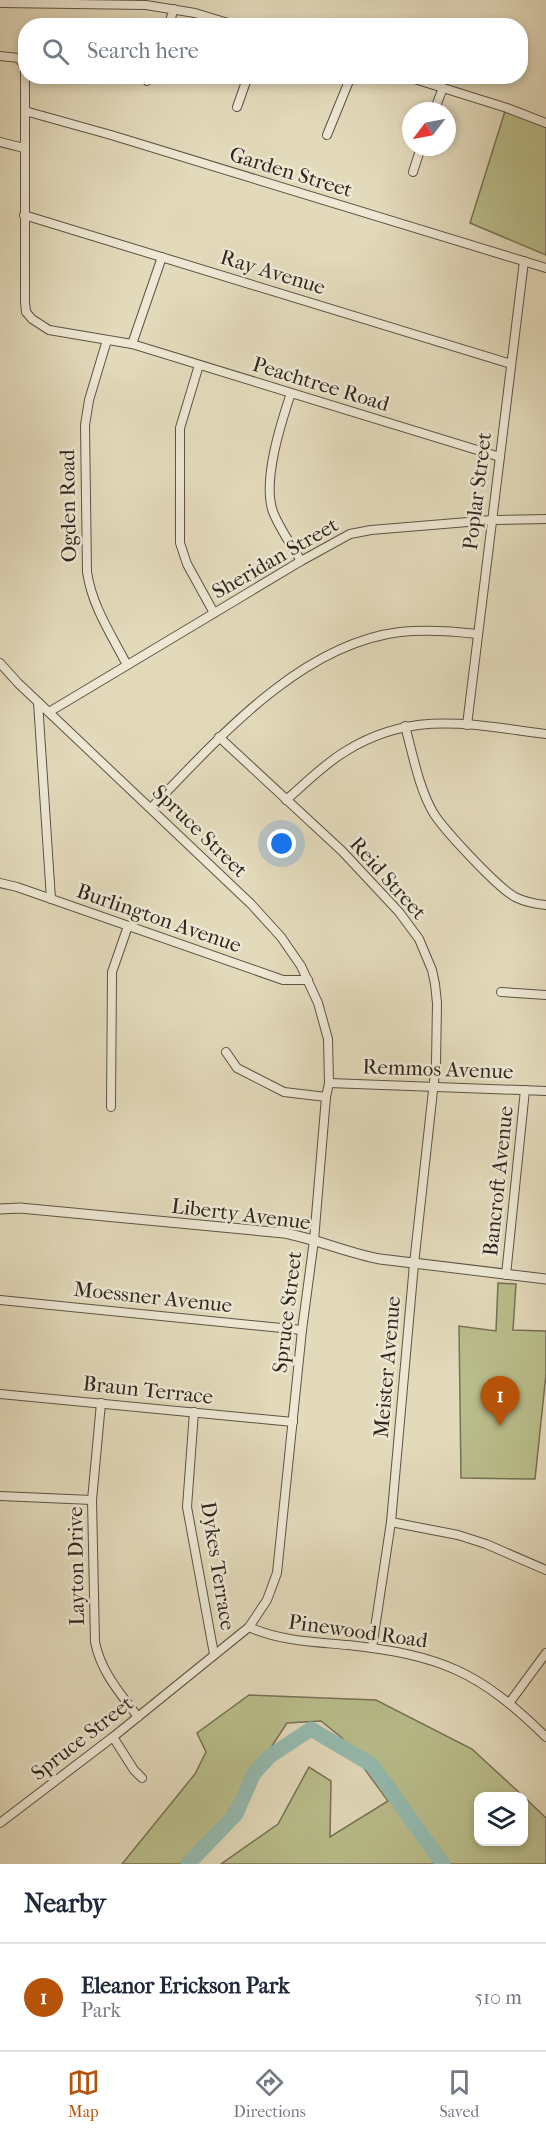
<!DOCTYPE html>
<html lang="en">
<head>
<meta charset="utf-8">
<style>
  body { margin:0; font-family:"IM FELL French Canon",serif; background:#f2f2f3; color:#1f2937 }
  .controls { position:absolute; right:18px; bottom:18px; display:grid; overflow:hidden; border-radius:12px; box-shadow:0 3px 9px #0003 }
  .controls button { width:54px; height:54px; display:grid; place-items:center; padding:0; border:0; border-bottom:2px solid #e0e1e3; background:#fff; color:#1f2937; font:30px sans-serif }
  .compass { position:absolute; left:402px; top:102px; width:54px; height:54px; border-radius:50%; background:#fff; box-shadow:0 3px 9px #0003; rotate:238deg }
  .you { position:absolute; left:282px; top:844px; width:21px; height:21px; margin:-15px; border:4px solid #fff; border-radius:50%; background:#1a73e8; box-shadow:0 0 0 9px #1a73e833 }
  .badge { display:grid; place-items:center; width:39px; height:39px; border-radius:50%; background:#b45309; color:#fff; font-size:20px; font-weight:700 }
  .pin { position:absolute; translate:-50% -50px; filter:drop-shadow(0 2px 3px #0008) }
  .pin::after { content:''; position:absolute; top:32px; width:21px; height:18px; background:inherit; clip-path:polygon(0 0,100% 0,50% 100%) }
  .list { margin:0; padding:0; list-style:none }
  h2 { display:flex; justify-content:space-between; align-items:center; height:78px; margin:0; padding:0 24px; font-size:26px }
  h2 small { font-size:20px; font-weight:400; color:#747a83 }
  .list li { display:grid; grid-template-columns:39px 1fr auto; gap:18px; align-items:center; box-sizing:border-box; height:108px; padding:0 24px; border-top:2px solid #e0e1e3 }
  .list b { display:block; font-size:22px; white-space:nowrap }
  .list p { margin:0; font-size:20px; white-space:nowrap; color:#747a83 }
  .list em { font-size:20px; font-style:normal; color:#747a83 }
  .icon { flex:none; width:33px; height:33px; fill:none; stroke:currentColor; stroke-width:2; stroke-linecap:round; stroke-linejoin:round }
  .map { position:relative; flex:none; width:546px; height:1864px; overflow:hidden }
  .search { position:absolute; background:#fff; box-shadow:0 3px 9px #0003; left:18px; right:18px; top:18px; height:66px; display:flex; align-items:center; gap:15px; box-sizing:border-box; padding:0 21px; border-radius:24px; color:#747a83; font-size:22px }
  .sheet { height:186px; background:#fff }
  nav { display:flex; justify-content:space-around; align-items:center; box-sizing:border-box; height:84px; border-top:2px solid #e0e1e3; background:#fff; font-size:16px; color:#747a83 }
  nav a { display:grid; justify-items:center; gap:3px }
  nav .on { color:#b45309 }
  .map>svg:first-child { display:block }
</style>
</head>
<body>
<div class="map">
<svg width="546" height="1864" viewBox="0 0 546 1864">
  <rect width="100%" height="100%" fill="#e3dabb"/>
  <filter id="stains"><feTurbulence type="fractalNoise" baseFrequency=".00333" numOctaves="4"/><feColorMatrix values="0 0 0 0 .2 0 0 0 0 .09 0 0 0 0 .02 0 0 0 .5 -.17"/></filter>
  <radialGradient id="worn" r=".72"><stop offset=".6" stop-color="#630" stop-opacity="0"/><stop offset="1" stop-color="#630" stop-opacity=".3"/></radialGradient>
  <g fill="#babe8c" stroke="#757255" stroke-width="1.5">
    <polygon points="506,108 546,124 546,255 470,223"/>
    <polygon points="498,1283 516,1284 513,1330 546,1331 546,1374 535,1479 461,1478 459,1326 496,1331"/>
    <polygon points="249,1695 376,1700 472,1749 523,1796 478,1796 478,1842 524,1842 524,1797 546,1818 546,1864 221,1864 278,1824 309,1767 331,1781 330,1837 388,1801 342,1738 321,1721 287,1723 211,1839 180,1864 122,1864 195,1774 206,1752 197,1733"/>
  </g>
  <g fill="none" stroke-linecap="round" stroke-linejoin="round">
    <polyline stroke="#95bbb0" stroke-width="15" points="188,1864 236,1814 254,1773 270,1756 311,1729 372,1765 443,1864"/>
    <defs>
      <g id="minor">
        <polyline points="0,3 146,5 195,13 238,26"/>
        <polyline points="168,26 174,9"/>
        <polyline points="0,56 19,58 25,67 25,302 26,312 32,319 49,330 132,344 500,457"/>
        <polyline points="405,76 507,108 546,123"/>
        <polyline points="147,81 149,76"/>
        <polyline points="237,107 248,76"/>
        <polyline points="25,111 111,135 546,268"/>
        <polyline points="434,111 443,88"/>
        <polyline points="327,135 351,76"/>
        <polyline points="0,142 24,148"/>
        <polyline points="413,172 421,147"/>
        <polyline points="24,215 511,364"/>
        <path d="M107,340L89,400L85,425L87,572C92,606 111,634 127,665"/>
        <polyline points="132,344 162,257"/>
        <polyline points="199,365 180,428 180,543 187,564 214,613"/>
        <path d="M291,393C281,423 262,481 273,512C280,529 291,545 301,561"/>
        <polyline points="0,663 18,683 251,904 281,937 301,966 318,1003 328,1039 329,1083 326,1097 314,1240 302,1330 277,1573 267,1600 249,1627 113,1737 0,1823"/>
        <polyline points="38,702 51,899"/>
        <polyline points="49,712 301,561 350,534 371,530 492,520 546,519"/>
        <polyline points="467,725 524,261"/>
        <path d="M405,726C413,755 419,789 434,814C446,832 497,887 515,897C525,902 535,904 546,905"/>
        <polyline points="219,737 342,851 399,912 419,939 432,970 435,984 437,1003 436,1063 414,1264 391,1522 372,1648"/>
        <path d="M286,800C306,783 324,764 346,751C414,709 473,725 546,734"/>
        <path d="M151,808C217,740 300,644 400,632C426,629 452,631 478,634"/>
        <polyline points="0,883 17,887 283,980 308,980"/>
        <polyline points="501,992 546,995"/>
        <polyline points="226,1052 237,1068 284,1092 326,1097"/>
        <polyline points="329,1083 546,1091"/>
        <polyline points="111,1107 112,972 128,926"/>
        <polyline points="506,1275 525,1090"/>
        <polyline points="0,1300 302,1330"/>
        <polyline points="0,1394 293,1422"/>
        <path d="M101,1403L92,1500L95,1642C101,1672 120,1693 138,1717"/>
        <polyline points="194,1412 187,1507 214,1654"/>
        <polyline points="0,1496 92,1500"/>
        <polyline points="391,1522 458,1535 486,1544 546,1570"/>
        <path d="M249,1627C280,1641 314,1642 348,1645C440,1655 479,1671 546,1737"/>
        <polyline points="510,1702 546,1653"/>
        <polyline points="113,1737 134,1770 142,1778"/>
      </g>
      <path id="tertiary" d="M0,1209L20,1208L284,1233C317,1239 347,1253 380,1259L546,1279"/>
    </defs>
    <use href="#minor" stroke="#5d5345" stroke-width="10"/>
    <use href="#tertiary" stroke="#5d5345" stroke-width="11"/>
    <use href="#minor" stroke="#ede7d3" stroke-width="8"/>
    <use href="#tertiary" stroke="#ede7d3" stroke-width="9"/>
  </g>
  <g text-anchor="middle" stroke-width="5" stroke-linejoin="round" paint-order="stroke">
    <g font-size="21" fill="#30261e" stroke="#ede7d3">
      <text transform="translate(291 172) rotate(17)" y="7">Garden Street</text>
      <text transform="translate(273 272) rotate(17)" y="7">Ray Avenue</text>
      <text transform="translate(321 384) rotate(17)" y="7">Peachtree Road</text>
      <text transform="translate(477 491) rotate(-83)" y="7">Poplar Street</text>
      <text transform="translate(68 506) rotate(-91)" y="7">Ogden Road</text>
      <text transform="translate(275 558) rotate(-30)" y="7">Sheridan Street</text>
      <text transform="translate(200 831) rotate(44)" y="7">Spruce Street</text>
      <text transform="translate(388 878) rotate(48)" y="7">Reid Street</text>
      <text transform="translate(159 918) rotate(19)" y="7">Burlington Avenue</text>
      <text transform="translate(438 1069) rotate(2)" y="7">Remmos Avenue</text>
      <text transform="translate(498 1181) rotate(-84)" y="7">Bancroft Avenue</text>
      <text transform="translate(241 1214) rotate(7)" y="7">Liberty Avenue</text>
      <text transform="translate(153 1297) rotate(6)" y="7">Moessner Avenue</text>
      <text transform="translate(287 1312) rotate(-83)" y="7">Spruce Street</text>
      <text transform="translate(387 1367) rotate(-85)" y="7">Meister Avenue</text>
      <text transform="translate(148 1390) rotate(6)" y="7">Braun Terrace</text>
      <text transform="translate(76 1566) rotate(-91)" y="7">Layton Drive</text>
      <text transform="translate(218 1566) rotate(81)" y="7">Dykes Terrace</text>
      <text transform="translate(358 1631) rotate(8)" y="7">Pinewood Road</text>
      <text transform="translate(82 1738) rotate(-38)" y="7">Spruce Street</text>
    </g>
  </g>
  <rect width="100%" height="100%" filter="url(#stains)"/>
  <rect width="100%" height="100%" fill="url(#worn)"/>
</svg>
<div class="controls">
<button><svg class="icon" aria-label="layers" viewBox="0 0 24 24"><path d="M12 4l9 5-9 5-9-5zM3 14l9 5 9-5"/></svg></button>
</div>
<svg class="compass" viewBox="-18 -18 36 36"><path d="M0-13l5 13h-10z" fill="#e53935"/><path d="M0 13l5-13h-10z" fill="#747a83"/></svg>
<div class="you"></div>
<div class="pin badge" style="left:500px;top:1426px">1</div>
<div class="search"><svg class="icon" aria-label="search" viewBox="0 0 24 24"><circle cx="10" cy="10" r="6"/><path d="M15 15l6 6"/></svg>Search here</div>
</div>
<section class="sheet">
<h2>Nearby<small></small></h2>
<ul class="list">
<li><span class="badge">1</span><div><b>Eleanor Erickson Park</b><p>Park</p></div><em>510 m</em></li>
</ul>
</section>
<nav>
<a class="on"><svg class="icon" aria-label="map" viewBox="0 0 24 24"><path d="M3 6l6-2 6 2 6-2v14l-6 2-6-2-6 2zM9 4v14M15 6v14"/></svg>Map</a>
<a><svg class="icon" aria-label="directions" viewBox="0 0 24 24"><path d="M12 3l9 9-9 9-9-9zM9 14v-3h6M13 9l2 2-2 2"/></svg>Directions</a>
<a><svg class="icon" aria-label="saved" viewBox="0 0 24 24"><path d="M7 4h10v16l-5-4-5 4z"/></svg>Saved</a>
</nav>
</body>
</html>
